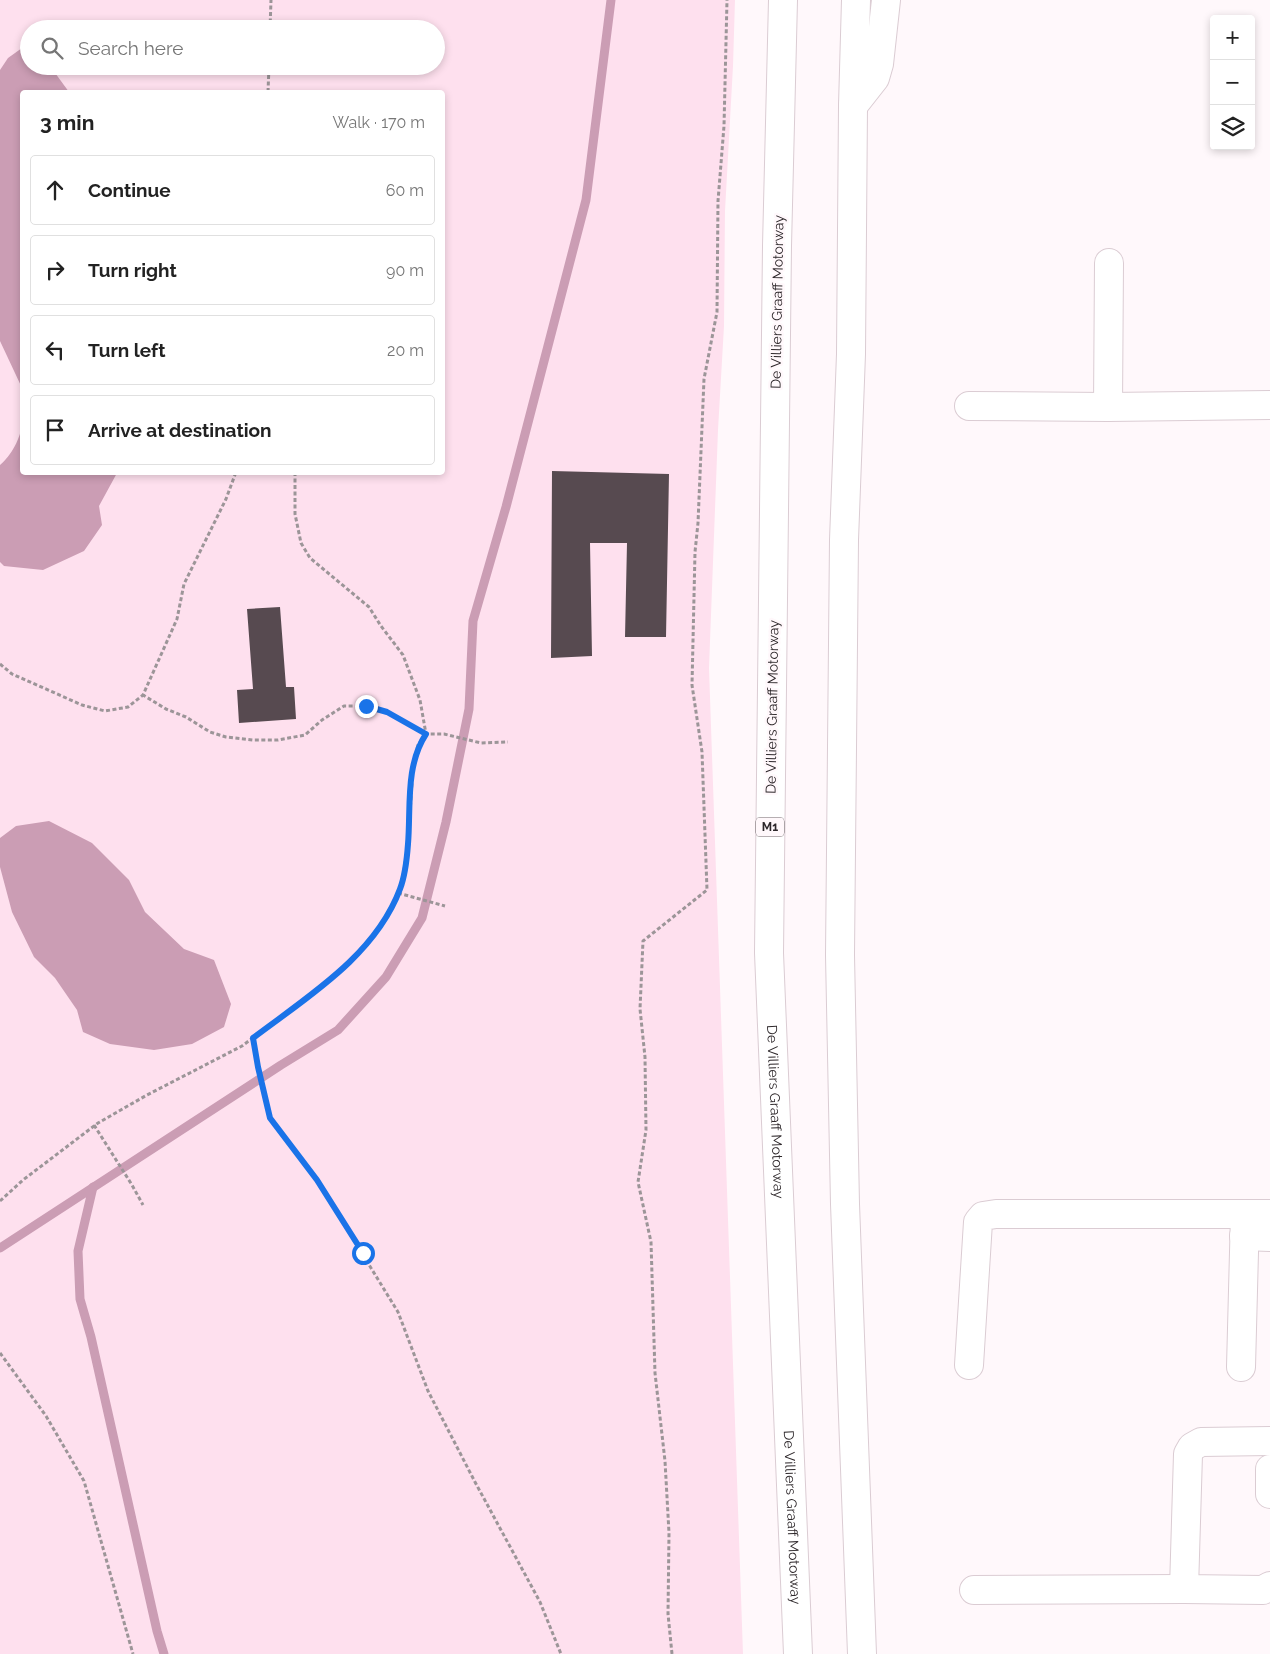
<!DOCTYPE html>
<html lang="en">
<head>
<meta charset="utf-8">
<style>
  body { margin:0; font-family:Raleway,sans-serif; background:#f6f6f6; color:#222 }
  .controls { position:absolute; right:15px; top:15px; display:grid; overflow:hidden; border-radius:5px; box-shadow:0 2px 8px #0003 }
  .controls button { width:45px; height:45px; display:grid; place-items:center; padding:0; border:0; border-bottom:1px solid #e0e0e0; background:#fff; color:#222; font:25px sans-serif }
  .stop { position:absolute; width:15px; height:15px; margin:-11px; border:4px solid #1a73e8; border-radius:50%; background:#fff }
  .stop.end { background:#1a73e8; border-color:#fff; box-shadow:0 1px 5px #0008 }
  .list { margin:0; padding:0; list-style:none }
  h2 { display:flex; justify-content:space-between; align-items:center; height:65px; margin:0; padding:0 20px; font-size:21px }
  h2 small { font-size:16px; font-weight:400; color:#767676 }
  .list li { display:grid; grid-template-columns:32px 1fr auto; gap:15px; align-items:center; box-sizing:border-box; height:70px; margin:0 10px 10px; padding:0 10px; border:1px solid #e0e0e0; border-radius:5px }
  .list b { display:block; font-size:19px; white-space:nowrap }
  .list em { font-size:16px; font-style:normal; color:#767676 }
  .icon { flex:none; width:28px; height:28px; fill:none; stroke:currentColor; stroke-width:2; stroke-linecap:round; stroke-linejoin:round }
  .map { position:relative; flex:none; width:1270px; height:1654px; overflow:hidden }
  .search { position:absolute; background:#fff; box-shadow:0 2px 8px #0003; left:20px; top:20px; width:425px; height:55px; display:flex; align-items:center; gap:12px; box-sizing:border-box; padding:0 18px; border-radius:28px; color:#767676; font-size:19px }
  .panel { position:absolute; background:#fff; box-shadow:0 2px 8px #0003; left:20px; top:90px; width:425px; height:385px; border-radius:5px }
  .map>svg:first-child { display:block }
</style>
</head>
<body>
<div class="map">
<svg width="1270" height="1654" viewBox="0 0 1270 1654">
  <rect width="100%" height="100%" fill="#fff8fb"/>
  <path fill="#fee0ee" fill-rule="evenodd" d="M0,0H735L733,66L725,211L724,326L718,430L709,668L743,1654H0ZM29,29H436V66H29ZM22,92H442V472H22Z"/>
  <g fill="#cb9db4">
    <polygon points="29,43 29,66 50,66 69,92 22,92 22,388 0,341 0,70 8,58"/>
    <path d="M22,423V472L117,473L99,506L102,525L84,551L43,570L4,566L0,562V465C11,456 21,438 22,423Z"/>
    <polygon points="49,821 92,843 129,880 145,912 184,949 214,960 231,1004 224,1027 192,1044 154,1050 110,1044 83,1032 77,1010 55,978 34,957 12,912 0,867 0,838 16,826"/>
  </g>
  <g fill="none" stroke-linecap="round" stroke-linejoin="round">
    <g stroke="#cb9db4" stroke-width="9">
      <polyline points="93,1187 78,1251 80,1299 91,1337 157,1631 164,1654"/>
      <polyline points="0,1248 281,1065 338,1030 386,977 422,918 446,822 469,709 473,621 506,507 586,200 611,0"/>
    </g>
  </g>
  <g fill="#574a50">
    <polygon points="552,471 669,474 666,637 625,637 627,543 590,543 592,656 551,658"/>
    <polygon points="280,607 286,687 294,687 296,719 239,723 237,690 253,689 247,609"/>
  </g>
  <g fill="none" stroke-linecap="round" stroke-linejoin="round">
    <defs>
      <g id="minor">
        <polyline points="969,406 1108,407 1270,405"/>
        <polyline points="1108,407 1109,263"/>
        <polyline points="1244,1236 1270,1237"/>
        <polyline points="969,1365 978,1222 983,1216 996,1214 1270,1214"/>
        <polyline points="1241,1367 1245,1214"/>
        <polyline points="1270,1441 1201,1442 1192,1447 1188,1454 1184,1589 1263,1590 1270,1586"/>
        <polyline points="1270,1469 1270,1494"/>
        <polyline points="974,1590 1184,1589"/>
      </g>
      <g id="highway">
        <path id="s1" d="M783,0L777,246L769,953L798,1654"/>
        <polyline points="856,0 853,106 851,354 844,540 840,955 845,1204 862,1654"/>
        <polyline points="853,106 875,78 879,64 886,0"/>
      </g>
    </defs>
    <use href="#minor" stroke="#dbccd3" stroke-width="30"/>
    <use href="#highway" stroke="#dbccd3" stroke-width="30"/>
    <g stroke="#9c9598" stroke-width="3" stroke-dasharray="4 2.5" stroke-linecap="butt">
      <polyline points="270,29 271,0"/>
      <polyline points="268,92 269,66"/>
      <polyline points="295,472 295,514 301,543 310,558 369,607 381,626 403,655 420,700 426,734 444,734 481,743 508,742"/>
      <polyline points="0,664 12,674 82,705 105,711 128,707 143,695 177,619 184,584 226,499 236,472"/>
      <polyline points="398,893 445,906"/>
      <polyline points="253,1038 258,1067 270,1118 317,1180 398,1312 428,1391 475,1482 540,1602 561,1654"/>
      <polyline points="94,1125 132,1185 143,1205"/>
      <polyline points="0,1201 23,1180 98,1123 147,1095 242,1046 333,978 378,931 401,888 408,845 413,767 418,745 426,734 387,712 366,706 344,706 322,720 305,735 278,740 253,740 226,737 210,732 186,717 166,709 143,695"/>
      <polyline points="0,1353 46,1416 84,1481 133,1654"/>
      <polyline points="672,1654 668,1614 669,1533 665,1461 655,1373 651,1242 638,1182 646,1130 645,1057 640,1009 643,941 707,890 702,752 692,685 695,552 698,523 704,379 717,312 718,201 724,126 727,0"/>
    </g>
    <use href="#minor" stroke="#fff" stroke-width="28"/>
    <use href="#highway" stroke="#fff" stroke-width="28"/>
  </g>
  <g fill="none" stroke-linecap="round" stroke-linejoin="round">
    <path stroke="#1a73e8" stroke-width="6" d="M363,1253L317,1180L270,1118L258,1067L253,1038C307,997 375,956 400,889C405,876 407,858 408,844C411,808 405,766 426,734L387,712L366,706"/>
  </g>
  <g text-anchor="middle" stroke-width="5" stroke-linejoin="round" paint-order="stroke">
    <rect fill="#fff8fb" stroke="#6c6669" stroke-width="1" x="756" y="817.5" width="28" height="19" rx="4"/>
    <g font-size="12" font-weight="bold" fill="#2d272a">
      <text x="770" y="831">M1</text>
    </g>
    <g font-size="14" fill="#2d272a" stroke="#fff8fb">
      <text transform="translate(777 302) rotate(-89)" y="5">De Villiers Graaff Motorway</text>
      <text transform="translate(772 707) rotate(-89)" y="5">De Villiers Graaff Motorway</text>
      <text dy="5" stroke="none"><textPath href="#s1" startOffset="1112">De Villiers Graaff Motorway</textPath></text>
      <text dy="5" stroke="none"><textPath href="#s1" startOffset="1518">De Villiers Graaff Motorway</textPath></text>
    </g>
  </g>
</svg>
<div class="controls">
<button>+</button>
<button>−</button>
<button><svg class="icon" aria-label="layers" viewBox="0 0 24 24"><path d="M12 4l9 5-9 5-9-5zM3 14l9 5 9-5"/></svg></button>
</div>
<div class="stop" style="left:363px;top:1253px"></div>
<div class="stop end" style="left:366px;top:706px"></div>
<div class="search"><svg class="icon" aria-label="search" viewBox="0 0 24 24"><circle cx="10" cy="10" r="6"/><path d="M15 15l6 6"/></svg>Search here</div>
<section class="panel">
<h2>3 min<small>Walk · 170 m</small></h2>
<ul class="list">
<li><svg class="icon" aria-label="ahead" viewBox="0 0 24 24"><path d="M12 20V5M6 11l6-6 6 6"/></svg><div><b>Continue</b></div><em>60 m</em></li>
<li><svg class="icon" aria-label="right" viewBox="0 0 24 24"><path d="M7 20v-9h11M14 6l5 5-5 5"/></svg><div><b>Turn right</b></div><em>90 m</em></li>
<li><svg class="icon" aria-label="left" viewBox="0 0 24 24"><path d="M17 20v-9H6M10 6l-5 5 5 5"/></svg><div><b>Turn left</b></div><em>20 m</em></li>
<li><svg class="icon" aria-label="arrive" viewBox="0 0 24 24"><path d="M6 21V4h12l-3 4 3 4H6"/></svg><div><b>Arrive at destination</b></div></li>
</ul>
</section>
</div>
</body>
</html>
